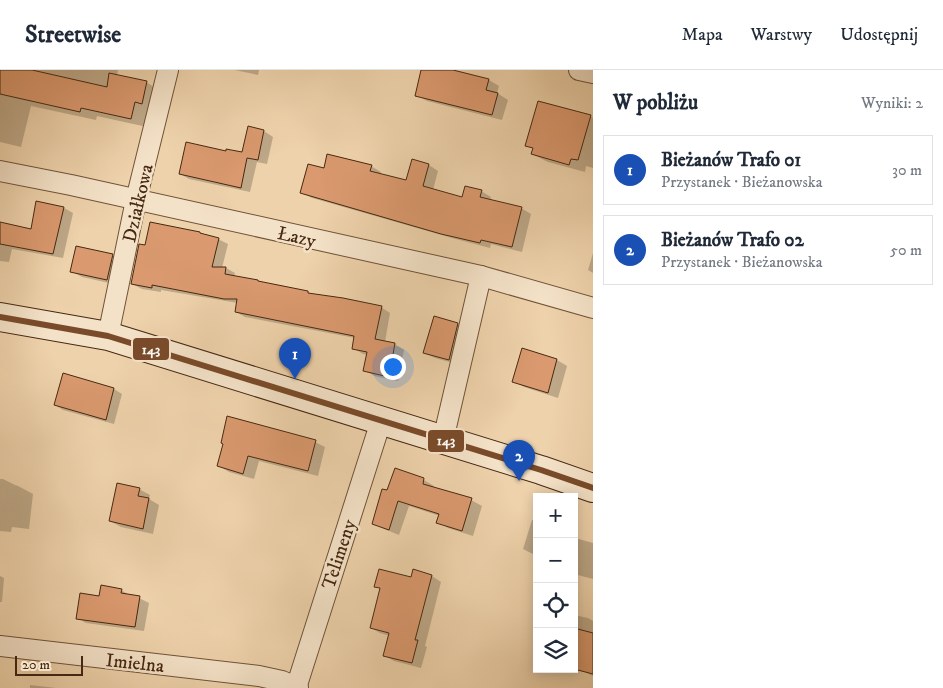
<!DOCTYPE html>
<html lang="pl">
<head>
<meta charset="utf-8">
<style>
  body { margin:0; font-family:"IM FELL DW Pica",serif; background:#f6f6f7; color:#1f2937 }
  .controls { position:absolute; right:15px; bottom:15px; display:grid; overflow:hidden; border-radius:0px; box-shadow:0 2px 12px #0003 }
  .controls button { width:45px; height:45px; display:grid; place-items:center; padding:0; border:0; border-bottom:1px solid #e0e1e3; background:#fff; color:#1f2937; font:25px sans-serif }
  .scale { position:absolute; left:15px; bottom:12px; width:68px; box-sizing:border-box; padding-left:5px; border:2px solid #462912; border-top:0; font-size:14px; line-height:18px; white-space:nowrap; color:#462912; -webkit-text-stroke:4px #f4e2c8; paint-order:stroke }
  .you { position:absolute; left:392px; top:296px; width:18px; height:18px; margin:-12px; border:4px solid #fff; border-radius:50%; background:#1a73e8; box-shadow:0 0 0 8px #1a73e833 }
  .badge { display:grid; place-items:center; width:32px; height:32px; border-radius:50%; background:#db2777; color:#fff; font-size:16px; font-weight:700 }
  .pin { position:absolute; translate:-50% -41px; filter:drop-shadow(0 1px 2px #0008) }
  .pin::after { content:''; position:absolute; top:26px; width:18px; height:15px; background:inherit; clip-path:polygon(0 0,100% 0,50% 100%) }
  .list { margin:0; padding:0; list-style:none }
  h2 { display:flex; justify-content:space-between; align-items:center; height:65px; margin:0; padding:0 20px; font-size:21px }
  h2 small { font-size:16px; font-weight:400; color:#747a83 }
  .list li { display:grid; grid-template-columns:32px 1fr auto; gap:15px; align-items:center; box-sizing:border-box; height:70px; margin:0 10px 10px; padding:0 10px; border:1px solid #e0e1e3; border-radius:0px }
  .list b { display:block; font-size:19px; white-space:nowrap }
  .list p { margin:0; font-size:16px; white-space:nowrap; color:#747a83 }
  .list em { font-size:16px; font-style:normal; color:#747a83 }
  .icon { flex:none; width:28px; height:28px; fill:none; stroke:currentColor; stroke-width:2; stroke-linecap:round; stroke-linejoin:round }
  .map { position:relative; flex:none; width:593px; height:618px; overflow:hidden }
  header { display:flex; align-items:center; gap:30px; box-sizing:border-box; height:70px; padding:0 25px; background:#fff; border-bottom:1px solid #e0e1e3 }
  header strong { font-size:24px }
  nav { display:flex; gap:28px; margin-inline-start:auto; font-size:18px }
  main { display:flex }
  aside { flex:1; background:#fff }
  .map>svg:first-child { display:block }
</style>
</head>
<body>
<header>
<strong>Streetwise</strong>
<nav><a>Mapa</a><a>Warstwy</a><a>Udostępnij</a></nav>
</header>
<main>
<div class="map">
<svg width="593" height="618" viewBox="0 0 593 618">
  <rect width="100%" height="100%" fill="#eed2ab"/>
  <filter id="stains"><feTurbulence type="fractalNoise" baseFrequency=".004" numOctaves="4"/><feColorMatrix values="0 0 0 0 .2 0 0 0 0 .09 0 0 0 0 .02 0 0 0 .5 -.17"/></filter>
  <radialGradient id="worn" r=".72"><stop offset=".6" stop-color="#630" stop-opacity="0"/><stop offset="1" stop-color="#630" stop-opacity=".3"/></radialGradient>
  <g fill="#0003">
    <polygon points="0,0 118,0 117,6 146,12 162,22 147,57 97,46 96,50 31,36 21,77 0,72"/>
    <polygon points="235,0 259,0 258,5"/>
    <polygon points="423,0 447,0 489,10 499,16 497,23 508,30 502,50 427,31 416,25"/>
    <polygon points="590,46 593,48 593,98 586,96 585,102 548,92 532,84 534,79 527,75"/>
    <polygon points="249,58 264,61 273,67 267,94 257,92 250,122 189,109 180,104 226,82 243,83"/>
    <polygon points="429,95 438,101 433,120 462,129 481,121 491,127 490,130 521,138 531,144 522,182 491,174 490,178 452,168 312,128 302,123 325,99 371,96 381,102 380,105 407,112"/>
    <polygon points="37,133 64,138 73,143 63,188 12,179 9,192 0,191 0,153 32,160"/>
    <polygon points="200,163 205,166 218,169 228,174 222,198 226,198 235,203 234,207 308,222 311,224 381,237 390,243 385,272 395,274 404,280 398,311 374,306 365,300 368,285 363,284 353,278 355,268 245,247 236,242 238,233 161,220 161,222 142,219 132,214 146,177"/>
    <polygon points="593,183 593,203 588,200"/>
    <polygon points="112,185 123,191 118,215 82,207 71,201"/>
    <polygon points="458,254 468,260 460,295 435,288 424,283"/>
    <polygon points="557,290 567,296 558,328 524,317 514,311"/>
    <polygon points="64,304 114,319 122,324 114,354 63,340 55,335"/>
    <polygon points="315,372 325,377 318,406 259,391 254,409 229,402 219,396 225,374"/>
    <polygon points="395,400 424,410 434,416 433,419 471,430 482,436 473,466 448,458 438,452 440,446 409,436 399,465 384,459 373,453 388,422"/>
    <polygon points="0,409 3,409 15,415 18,416 33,424 29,459 12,457 11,462 0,461"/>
    <polygon points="139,419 150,425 149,429 159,435 153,464 121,457 110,451"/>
    <polygon points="532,450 537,451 537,486 523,479"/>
    <polygon points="574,465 576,466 575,468 593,473 593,509 574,504"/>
    <polygon points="0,506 4,508 2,532 0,532"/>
    <polygon points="432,506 441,512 425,576 427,577 421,598 394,591 385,586 390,566 380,563 371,558 381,519 375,516"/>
    <polygon points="121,520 131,526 139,528 149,533 144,561 86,553 77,548 100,527"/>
    <polygon points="574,545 588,548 593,551 593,606 574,597"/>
    <polygon points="30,615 56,618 30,618"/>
  </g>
  <g fill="#da996e" stroke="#462912">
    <polygon points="0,0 32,0 107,17 109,3 147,11 142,34 135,32 131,49 81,38 80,42 0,24"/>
    <polygon points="421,0 453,0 489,9 486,20 498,23 492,45 415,26"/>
    <polygon points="538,31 591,45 578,90 571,89 569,95 531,84 533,78 525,76"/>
    <polygon points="248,56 264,60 258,90 247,88 241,118 179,104 186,72 226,81 226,79 242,82"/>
    <polygon points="327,84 372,95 370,101 406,110 412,89 429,94 423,116 462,127 465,116 482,120 480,127 522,137 512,177 481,170 480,173 441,164 300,123 308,94 324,98"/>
    <polygon points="36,131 64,137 53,184 0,174 0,152 31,159"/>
    <polygon points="150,152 200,162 200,163 219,168 212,197 226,197 225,204 258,210 258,211 308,221 308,223 343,228 382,236 375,269 395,273 389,307 363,301 367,282 352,279 354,266 235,242 237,229 224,229 152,215 152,218 131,214 139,174 145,175"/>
    <polygon points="76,176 113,184 107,210 70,202"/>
    <polygon points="434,246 458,253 449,290 423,283"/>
    <polygon points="522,278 557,289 548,323 512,312"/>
    <polygon points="63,303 114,318 106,350 54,335"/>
    <polygon points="227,346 316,370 308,401 248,386 243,404 217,396 223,374 221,373"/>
    <polygon points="395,398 424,408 423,414 472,428 462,461 436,453 439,444 398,431 389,460 372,454 382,419 387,420"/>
    <polygon points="117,413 140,418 138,426 149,428 143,459 109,451"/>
    <polygon points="379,499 411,507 413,499 432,505 415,570 418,570 412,593 383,586 389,563 370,558 380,518 374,517"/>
    <polygon points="101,515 122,519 121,523 140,526 135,557 76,549 80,523 99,526"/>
    <polygon points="574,558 593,563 593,604 574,599"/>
  </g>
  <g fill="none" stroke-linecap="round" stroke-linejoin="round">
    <defs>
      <g id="street">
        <polyline points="579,0 593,3"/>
        <polyline points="0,101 71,115 481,206 593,238"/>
        <polyline points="108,266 136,130 168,0"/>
        <polyline points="443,370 481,206"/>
        <polyline points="0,576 259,606 282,611 298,618"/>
        <polyline points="296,618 381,351"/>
      </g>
      <polyline id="secondary" points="0,247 108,266 541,400 593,418"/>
    </defs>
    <use href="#street" stroke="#705338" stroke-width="22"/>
    <use href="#secondary" stroke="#462912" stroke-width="30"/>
    <use href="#street" stroke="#f4e2c8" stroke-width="20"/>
    <use href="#secondary" stroke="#f4e2c8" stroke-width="28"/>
    <defs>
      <polyline id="bus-1" points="0,247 108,266 541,400 593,418"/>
    </defs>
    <use href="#bus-1" stroke="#f4e2c8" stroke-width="10"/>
    <use href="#bus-1" stroke="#7a4b2a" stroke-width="6"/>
  </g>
  <g text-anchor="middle" stroke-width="5" stroke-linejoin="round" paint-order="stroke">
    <g font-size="19" fill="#462912" stroke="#f4e2c8">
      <text transform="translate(137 133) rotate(-77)" y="7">Działkowa</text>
      <text transform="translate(297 166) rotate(13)" y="7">Łazy</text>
      <text transform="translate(338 484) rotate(-72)" y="7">Telimeny</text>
      <text transform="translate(135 592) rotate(6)" y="7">Imielna</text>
    </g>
  </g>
  <g stroke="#f4e2c8" stroke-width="2">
    <rect x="132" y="267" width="38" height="24" rx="5" fill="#7a4b2a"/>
    <rect x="427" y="359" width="38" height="24" rx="5" fill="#7a4b2a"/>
  </g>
  <g font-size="14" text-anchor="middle" font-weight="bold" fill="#fff">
    <text x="151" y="284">143</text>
    <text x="446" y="375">143</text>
  </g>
  <rect width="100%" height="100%" filter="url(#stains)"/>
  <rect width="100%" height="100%" fill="url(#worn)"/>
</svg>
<div class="controls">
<button>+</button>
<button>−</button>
<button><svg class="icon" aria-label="locate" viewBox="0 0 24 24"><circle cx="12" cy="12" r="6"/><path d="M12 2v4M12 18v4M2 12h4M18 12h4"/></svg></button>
<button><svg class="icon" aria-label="layers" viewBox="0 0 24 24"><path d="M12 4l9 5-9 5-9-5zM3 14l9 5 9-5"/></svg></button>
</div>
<div class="scale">20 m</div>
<div class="you"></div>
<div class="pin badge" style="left:295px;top:309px;background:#1a4fb4">1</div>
<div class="pin badge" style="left:519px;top:411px;background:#1a4fb4">2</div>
</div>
<aside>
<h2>W pobliżu<small>Wyniki: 2</small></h2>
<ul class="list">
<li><span class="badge" style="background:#1a4fb4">1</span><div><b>Bieżanów Trafo 01</b><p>Przystanek · Bieżanowska</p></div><em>30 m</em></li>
<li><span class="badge" style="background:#1a4fb4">2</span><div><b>Bieżanów Trafo 02</b><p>Przystanek · Bieżanowska</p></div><em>50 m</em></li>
</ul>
</aside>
</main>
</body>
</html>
